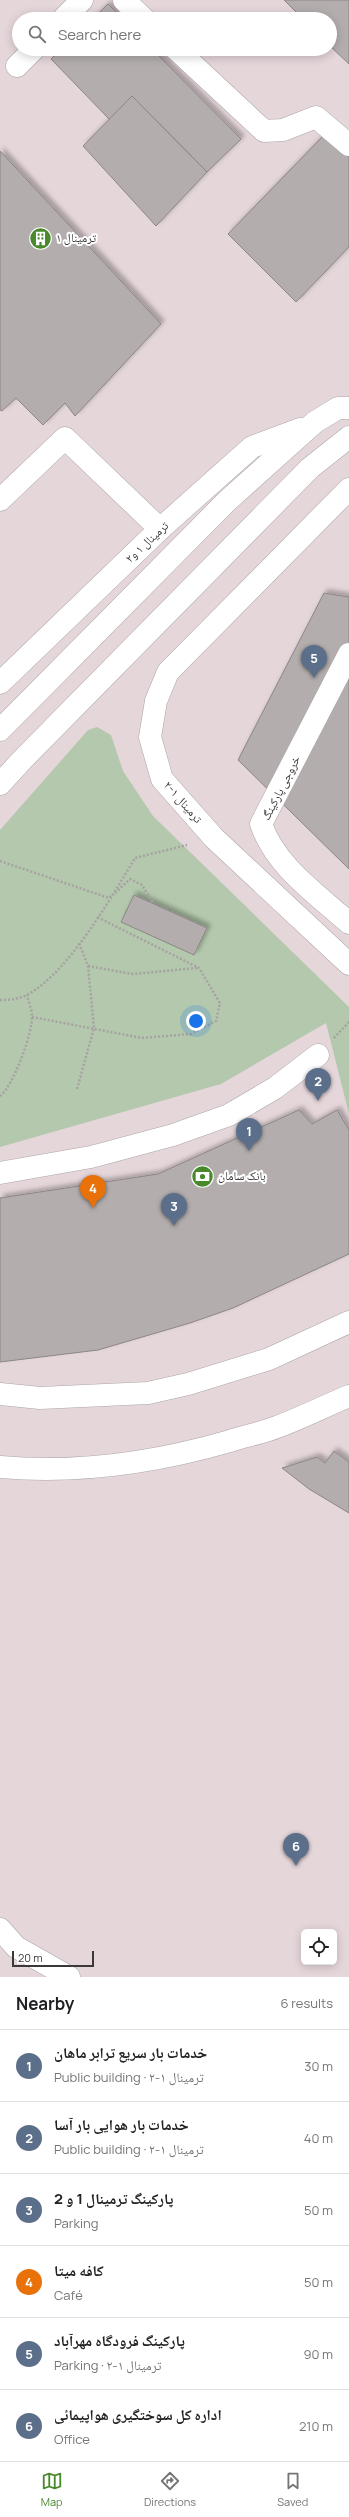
<!DOCTYPE html>
<html lang="en">
<head>
<meta charset="utf-8">
<style>
  body { margin:0; font-family:Manrope,"Noto Naskh Arabic",sans-serif; background:#f6f6f6; color:#202124 }
  .controls { position:absolute; right:12px; bottom:12px; display:grid; overflow:hidden; border-radius:6px; box-shadow:0 2px 10px #0003 }
  .controls button { width:36px; height:36px; display:grid; place-items:center; padding:0; border:0; border-bottom:1px solid #e0e0e0; background:#fff; color:#202124; font:20px sans-serif }
  .scale { position:absolute; left:12px; bottom:10px; width:82px; box-sizing:border-box; padding-left:4px; border:2px solid #3a3838; border-top:0; font-size:11px; line-height:14px; white-space:nowrap; color:#3a3838; -webkit-text-stroke:3px #fff; paint-order:stroke }
  .you { position:absolute; left:196px; top:1021px; width:14px; height:14px; margin:-10px; border:3px solid #fff; border-radius:50%; background:#1a73e8; box-shadow:0 0 0 6px #1a73e833 }
  .badge { display:grid; place-items:center; width:26px; height:26px; border-radius:50%; background:#48892c; color:#fff; font-size:13px; font-weight:700 }
  .pin { position:absolute; translate:-50% -33px; filter:drop-shadow(0 1px 2px #0008) }
  .pin::after { content:''; position:absolute; top:21px; width:14px; height:12px; background:inherit; clip-path:polygon(0 0,100% 0,50% 100%) }
  .list { margin:0; padding:0; list-style:none }
  h2 { display:flex; justify-content:space-between; align-items:center; height:52px; margin:0; padding:0 16px; font-size:17px }
  h2 small { font-size:13px; font-weight:400; color:#757577 }
  .list li { display:grid; grid-template-columns:26px 1fr auto; gap:12px; align-items:center; box-sizing:border-box; height:72px; padding:0 16px; border-top:1px solid #e0e0e0 }
  .list b { display:block; font-size:15px; white-space:nowrap }
  .list p { margin:0; font-size:13px; white-space:nowrap; color:#757577 }
  .list em { font-size:13px; font-style:normal; color:#757577 }
  .icon { flex:none; width:22px; height:22px; fill:none; stroke:currentColor; stroke-width:2; stroke-linecap:round; stroke-linejoin:round }
  .map { position:relative; flex:none; width:349px; height:1977px; overflow:hidden }
  .search { position:absolute; background:#fff; box-shadow:0 2px 10px #0003; left:12px; right:12px; top:12px; height:44px; display:flex; align-items:center; gap:10px; box-sizing:border-box; padding:0 14px; border-radius:22px; color:#757577; font-size:15px }
  .sheet { height:484px; background:#fff }
  nav { display:flex; justify-content:space-around; align-items:center; box-sizing:border-box; height:56px; border-top:1px solid #e0e0e0; background:#fff; font-size:11px; color:#757577 }
  nav a { display:grid; justify-items:center; gap:2px }
  nav .on { color:#48892c }
  .map>svg:first-child { display:block }
</style>
</head>
<body>
<div class="map">
<svg width="349" height="1977" viewBox="0 0 349 1977">
  <defs>
    <filter id="shadow"><feDropShadow dx="3.5" dy="-3.5" stdDeviation="2" flood-color="#0004"/></filter>
  </defs>
  <rect width="100%" height="100%" fill="#ebe5e6"/>
  <path fill="#e5d6da" fill-rule="evenodd" d="M0,0H349V1977H0ZM19,19H330V49H19ZM304,1932H334V1962H304Z"/>
  <polygon fill="#b3c8ac" points="97,727 111,735 123,771 153,816 349,1007 349,1114 326,1023 221,1084 0,1147 0,830 88,730"/>
  <g fill="#b3adae" stroke="#8c8687" filter="url(#shadow)">
    <polygon points="284,0 349,0 349,64 330,46 330,19 303,19"/>
    <polygon points="108,4 123,19 93,19"/>
    <polygon points="61,49 152,49 241,139 207,172 132,96 110,120 51,59"/>
    <polygon points="132,96 207,172 156,226 83,146"/>
    <polygon points="325,134 349,157 349,247 296,302 228,234"/>
    <polygon points="0,151 161,324 75,416 65,403 43,425 16,398 2,411 0,410"/>
    <polygon points="324,593 349,597 349,869 238,760"/>
    <polygon points="134,895 207,928 194,955 121,922"/>
    <polygon points="299,1110 312,1124 337,1110 349,1130 349,1254 233,1308 190,1323 98,1350 0,1362 0,1198 158,1174"/>
    <polygon points="334,1451 349,1462 349,1513 309,1489 282,1468 317,1457 325,1463"/>
  </g>
  <g fill="none" stroke-linecap="round" stroke-linejoin="round">
    <defs>
      <g id="minor">
        <polyline points="124,0 144,19"/>
        <polyline points="63,19 82,0"/>
        <polyline points="176,49 264,131 283,130 316,117 349,145"/>
        <polyline points="17,66 34,49"/>
        <polyline points="0,500 65,438 160,529"/>
        <path d="M349,654L261,824C276,867 317,894 349,923"/>
        <polyline points="0,683 160,529 252,447 300,429"/>
        <polyline points="0,730 227,501 315,422 338,408 349,408"/>
        <polyline points="0,784 23,759 310,468 349,437"/>
        <polyline points="0,1173 91,1157 173,1135 229,1115 275,1088 318,1055"/>
        <polyline points="0,1394 40,1398 148,1393 188,1384 269,1359 349,1322"/>
        <path d="M0,1467C79,1474 154,1463 230,1441C245,1436 262,1433 277,1427C301,1418 325,1406 349,1396"/>
        <polyline points="0,1929 16,1947 69,1977"/>
      </g>
      <polyline id="major" points="349,489 168,672 156,701 150,737 162,779 214,838 349,964"/>
    </defs>
    <use href="#minor" stroke="#aca6a7" stroke-width="23"/>
    <use href="#major" stroke="#aca6a7" stroke-width="23"/>
    <g stroke="#a6a2a2" stroke-width="2.5" stroke-dasharray="2 2" stroke-linecap="butt">
      <polyline points="0,861 109,898 111,896"/>
      <polyline points="115,893 130,879 142,885 153,903"/>
      <polyline points="88,966 133,974 197,968"/>
      <path d="M0,1000C9,1000 19,999 27,995C68,973 111,898 135,858L187,845"/>
      <polyline points="32,1017 142,1038 191,1034 216,1021 220,1003 199,968 97,917"/>
      <polyline points="334,1038 349,1022"/>
      <polyline points="77,1089 94,1028 88,966 79,943"/>
      <path d="M0,1096C13,1087 33,1032 32,1016C32,1009 28,1001 27,995"/>
    </g>
    <use href="#minor" stroke="#fff" stroke-width="22"/>
    <use href="#major" stroke="#fff" stroke-width="22"/>
  </g>
  <defs>
    <symbol id="building-disc" viewBox="-11 -11 22 22"><circle r="9.5" fill="#48892c" stroke="#fff"/><path d="M-4-6H4V6H1V3H-1V6H-4ZM-2.5-4.3h1.7v1.8h-1.7ZM.8-4.3h1.7v1.8H.8ZM-2.5-1h1.7V.8h-1.7ZM.8-1h1.7V.8H.8Z" fill="#fff"/></symbol>
    <symbol id="bank-disc" viewBox="-11 -11 22 22"><circle r="9.5" fill="#48892c" stroke="#fff"/><path d="M-6-4H6V4H-6ZM0-2.3a2.3 2.3 0 1 0 0 4.6a2.3 2.3 0 1 0 0-4.6Z" fill="#fff"/></symbol>
  </defs>
  <g fill-rule="evenodd">
    <use href="#building-disc" x="28" y="226" width="25" height="25"/>
    <use href="#bank-disc" x="190" y="1164" width="25" height="25"/>
  </g>
  <g text-anchor="middle" stroke-width="4" stroke-linejoin="round" paint-order="stroke">
    <g font-size="12" fill="#3a3838" stroke="#fff" text-anchor="start">
      <text x="56" y="242">ترمینال ۱</text>
      <text x="218" y="1180">بانک سامان</text>
    </g>
    <g font-size="12" fill="#3a3838" stroke="#fff">
      <text transform="translate(147 542) rotate(-43)" y="4">ترمینال ۱ و۲</text>
      <text transform="translate(281 788) rotate(-63)" y="4">خروجی پارکینگ</text>
      <text transform="translate(183 802) rotate(49)" y="4">ترمینال ۱-۲</text>
    </g>
  </g>
</svg>
<div class="controls">
<button><svg class="icon" aria-label="locate" viewBox="0 0 24 24"><circle cx="12" cy="12" r="6"/><path d="M12 2v4M12 18v4M2 12h4M18 12h4"/></svg></button>
</div>
<div class="scale">20 m</div>
<div class="you"></div>
<div class="pin badge" style="left:249px;top:1151px;background:#5c6f8a">1</div>
<div class="pin badge" style="left:318px;top:1101px;background:#5c6f8a">2</div>
<div class="pin badge" style="left:174px;top:1226px;background:#5c6f8a">3</div>
<div class="pin badge" style="left:93px;top:1208px;background:#e8710a">4</div>
<div class="pin badge" style="left:314px;top:678px;background:#5c6f8a">5</div>
<div class="pin badge" style="left:296px;top:1866px;background:#5c6f8a">6</div>
<div class="search"><svg class="icon" aria-label="search" viewBox="0 0 24 24"><circle cx="10" cy="10" r="6"/><path d="M15 15l6 6"/></svg>Search here</div>
</div>
<section class="sheet">
<h2>Nearby<small>6 results</small></h2>
<ul class="list">
<li><span class="badge" style="background:#5c6f8a">1</span><div><b>خدمات بار سریع ترابر ماهان</b><p>Public building · ترمینال ۱-۲</p></div><em>30 m</em></li>
<li><span class="badge" style="background:#5c6f8a">2</span><div><b>خدمات بار هوایی بار آسا</b><p>Public building · ترمینال ۱-۲</p></div><em>40 m</em></li>
<li><span class="badge" style="background:#5c6f8a">3</span><div><b>پارکینگ ترمینال 1 و 2</b><p>Parking</p></div><em>50 m</em></li>
<li><span class="badge" style="background:#e8710a">4</span><div><b>کافه میتا</b><p>Café</p></div><em>50 m</em></li>
<li><span class="badge" style="background:#5c6f8a">5</span><div><b>پارکینگ فرودگاه مهرآباد</b><p>Parking · ترمینال ۱-۲</p></div><em>90 m</em></li>
<li><span class="badge" style="background:#5c6f8a">6</span><div><b>اداره کل سوختگیری هواپیمائی</b><p>Office</p></div><em>210 m</em></li>
</ul>
</section>
<nav>
<a class="on"><svg class="icon" aria-label="map" viewBox="0 0 24 24"><path d="M3 6l6-2 6 2 6-2v14l-6 2-6-2-6 2zM9 4v14M15 6v14"/></svg>Map</a>
<a><svg class="icon" aria-label="directions" viewBox="0 0 24 24"><path d="M12 3l9 9-9 9-9-9zM9 14v-3h6M13 9l2 2-2 2"/></svg>Directions</a>
<a><svg class="icon" aria-label="saved" viewBox="0 0 24 24"><path d="M7 4h10v16l-5-4-5 4z"/></svg>Saved</a>
</nav>
</body>
</html>
